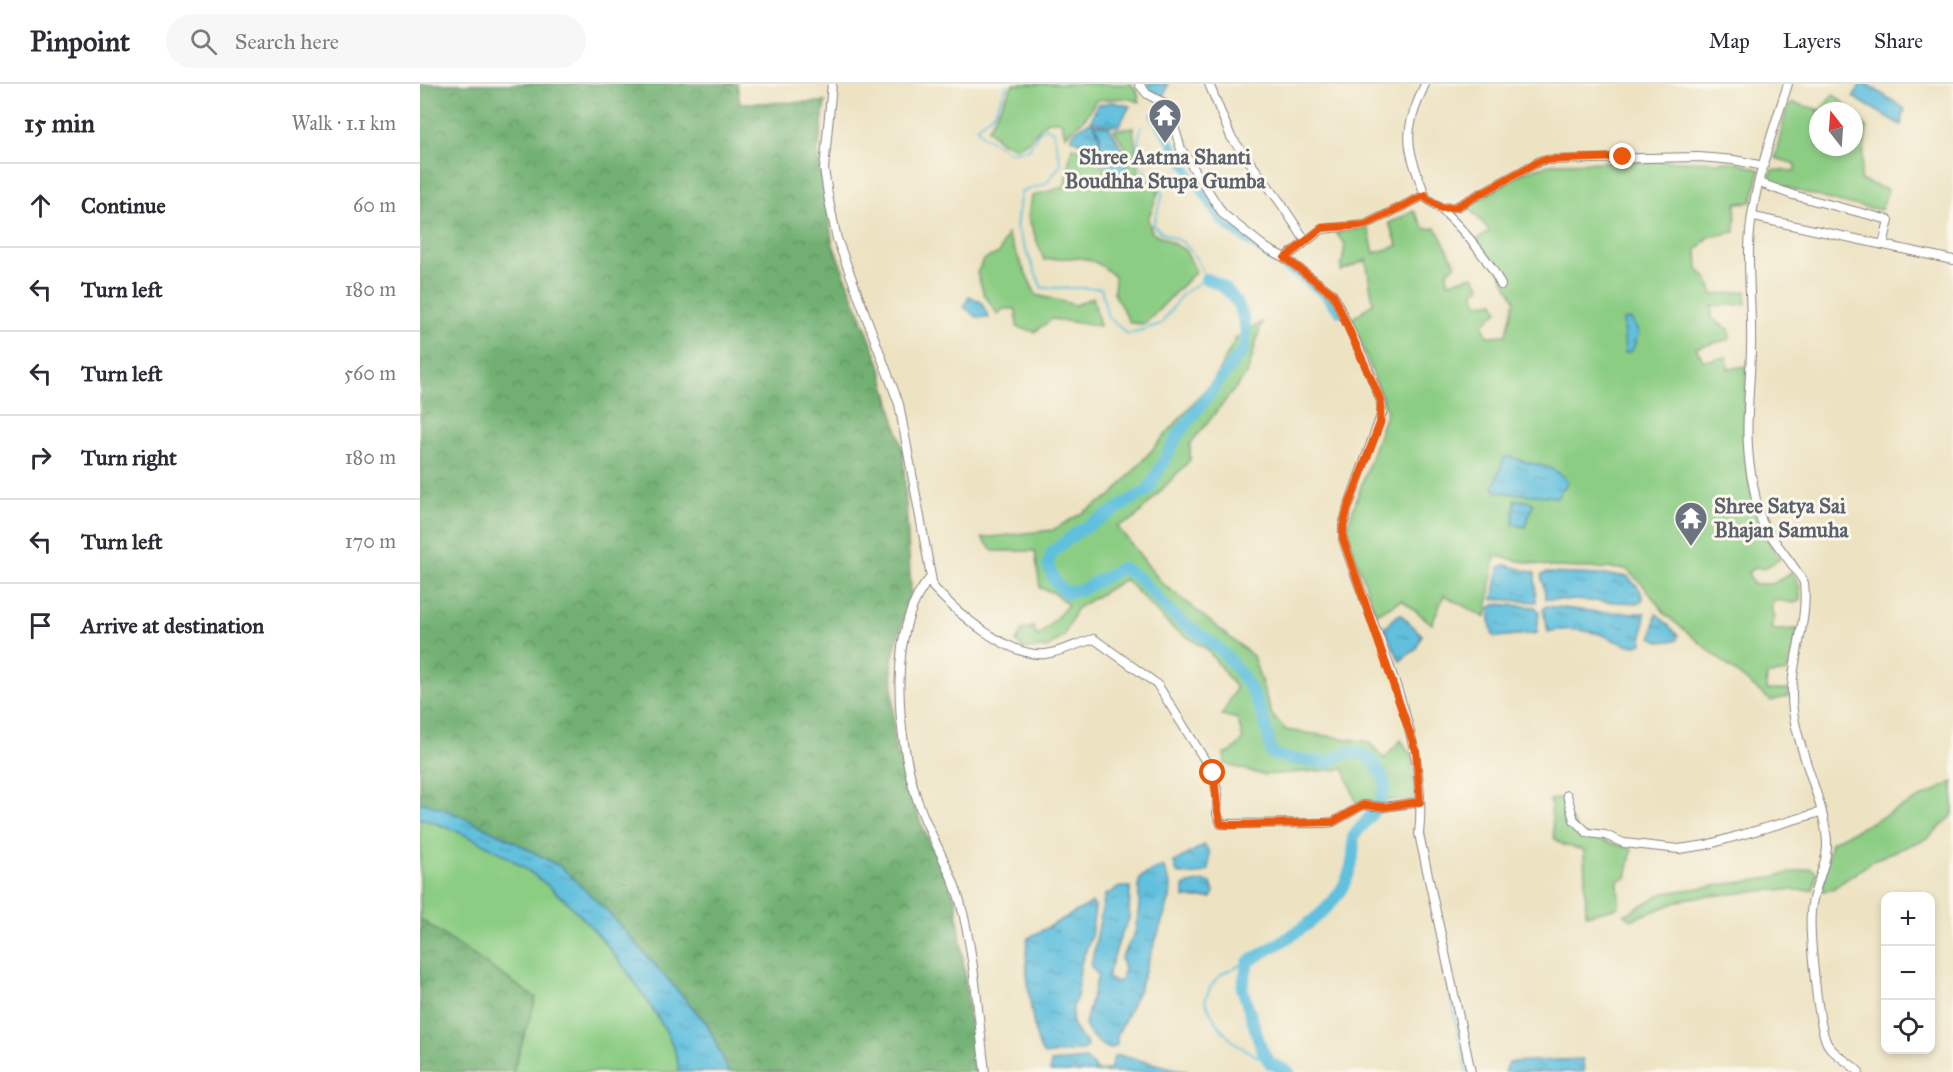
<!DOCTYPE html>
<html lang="en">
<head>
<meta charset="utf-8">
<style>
  body { margin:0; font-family:"IM FELL Great Primer",serif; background:#f7f7f7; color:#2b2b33 }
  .controls { position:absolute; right:18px; bottom:18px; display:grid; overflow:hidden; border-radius:12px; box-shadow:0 3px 9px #0003 }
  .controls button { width:54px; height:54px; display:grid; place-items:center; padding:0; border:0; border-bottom:2px solid #e1e1e2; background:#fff; color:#2b2b33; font:30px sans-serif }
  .compass { position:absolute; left:1389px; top:18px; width:54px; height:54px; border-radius:50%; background:#fff; box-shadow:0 3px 9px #0003; rotate:343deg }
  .stop { position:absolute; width:18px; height:18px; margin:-14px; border:4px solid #ea580c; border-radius:50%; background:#fff }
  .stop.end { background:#ea580c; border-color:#fff; box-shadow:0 2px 6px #0008 }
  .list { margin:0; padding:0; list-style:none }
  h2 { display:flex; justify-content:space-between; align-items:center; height:78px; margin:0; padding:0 24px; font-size:26px }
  h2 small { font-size:20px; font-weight:400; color:#7c7c81 }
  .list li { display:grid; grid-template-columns:39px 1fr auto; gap:18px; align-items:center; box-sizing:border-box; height:84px; padding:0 24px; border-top:2px solid #e1e1e2 }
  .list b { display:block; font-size:22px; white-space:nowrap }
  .list em { font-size:20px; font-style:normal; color:#7c7c81 }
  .icon { flex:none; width:33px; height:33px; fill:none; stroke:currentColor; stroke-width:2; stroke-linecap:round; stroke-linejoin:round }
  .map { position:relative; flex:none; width:1533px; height:988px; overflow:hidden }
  header { display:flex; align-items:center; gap:36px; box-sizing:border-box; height:84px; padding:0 30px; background:#fff; border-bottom:2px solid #e1e1e2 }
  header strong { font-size:28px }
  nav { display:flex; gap:33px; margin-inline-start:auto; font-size:21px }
  .search { width:420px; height:54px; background:#f7f7f7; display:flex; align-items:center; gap:15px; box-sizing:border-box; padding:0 21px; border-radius:33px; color:#7c7c81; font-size:22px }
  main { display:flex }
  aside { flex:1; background:#fff }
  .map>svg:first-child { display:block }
</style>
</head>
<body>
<header>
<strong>Pinpoint</strong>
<div class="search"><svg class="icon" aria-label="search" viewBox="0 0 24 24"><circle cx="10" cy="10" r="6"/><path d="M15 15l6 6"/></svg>Search here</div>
<nav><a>Map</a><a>Layers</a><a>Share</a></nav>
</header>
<main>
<aside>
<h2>15 min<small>Walk · 1.1 km</small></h2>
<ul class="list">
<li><svg class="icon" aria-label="ahead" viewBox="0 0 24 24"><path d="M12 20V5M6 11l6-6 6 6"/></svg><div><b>Continue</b></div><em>60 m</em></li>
<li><svg class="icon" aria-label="left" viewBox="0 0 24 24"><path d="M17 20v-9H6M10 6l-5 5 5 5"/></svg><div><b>Turn left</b></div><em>180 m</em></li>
<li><svg class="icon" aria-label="left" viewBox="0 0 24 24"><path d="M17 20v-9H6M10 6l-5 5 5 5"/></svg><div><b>Turn left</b></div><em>560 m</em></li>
<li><svg class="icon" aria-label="right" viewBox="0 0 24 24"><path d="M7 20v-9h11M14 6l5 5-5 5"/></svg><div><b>Turn right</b></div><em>180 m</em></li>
<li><svg class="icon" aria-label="left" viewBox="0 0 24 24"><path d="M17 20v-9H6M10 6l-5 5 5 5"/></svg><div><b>Turn left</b></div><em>170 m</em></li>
<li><svg class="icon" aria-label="arrive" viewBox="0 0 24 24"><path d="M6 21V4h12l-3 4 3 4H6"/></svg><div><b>Arrive at destination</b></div></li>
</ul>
</aside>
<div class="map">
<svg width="1533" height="988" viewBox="0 0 1533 988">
  <defs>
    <pattern id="forest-crowns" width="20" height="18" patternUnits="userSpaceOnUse" patternTransform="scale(1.5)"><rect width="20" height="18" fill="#71b072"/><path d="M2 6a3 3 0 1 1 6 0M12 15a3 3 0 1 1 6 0" fill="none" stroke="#5c8f5f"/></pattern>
    <pattern id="water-ripples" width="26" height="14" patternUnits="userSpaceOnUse" patternTransform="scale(1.5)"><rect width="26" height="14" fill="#60c0de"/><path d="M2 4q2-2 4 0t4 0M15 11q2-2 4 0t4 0" fill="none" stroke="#4f9cb5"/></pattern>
  </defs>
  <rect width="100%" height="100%" fill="#fbf7ec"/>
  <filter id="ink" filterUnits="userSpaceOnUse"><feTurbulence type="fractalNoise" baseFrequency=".0167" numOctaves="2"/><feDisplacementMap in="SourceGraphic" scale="12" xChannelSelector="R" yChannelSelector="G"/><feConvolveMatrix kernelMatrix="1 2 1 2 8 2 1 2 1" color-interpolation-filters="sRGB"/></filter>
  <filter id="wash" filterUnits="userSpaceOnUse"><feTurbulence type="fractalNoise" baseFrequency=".008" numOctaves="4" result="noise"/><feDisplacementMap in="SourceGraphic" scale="24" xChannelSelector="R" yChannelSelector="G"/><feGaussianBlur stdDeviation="1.35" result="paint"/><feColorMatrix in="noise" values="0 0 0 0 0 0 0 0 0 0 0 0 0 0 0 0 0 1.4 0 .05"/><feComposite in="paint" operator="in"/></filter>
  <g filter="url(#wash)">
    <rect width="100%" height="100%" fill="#ede3c3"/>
    <g fill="#8ccd84" stroke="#577860" stroke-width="1.5">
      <polygon points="593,0 711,0 717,7 720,18 706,14 676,16 666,33 645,52 641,37 627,37 607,58 596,64 581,58 568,45"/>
      <polygon points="1413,10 1433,27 1398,27 1398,63 1434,63 1434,29 1447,44 1440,96 1468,106 1461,126 1422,119 1350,99 1351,86 1375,87 1376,80 1355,74 1367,23 1373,19 1401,26"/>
      <path d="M713,43L719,90L739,107L728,135L732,148L765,166L776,187L725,240L710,239L694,209L695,193C670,169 656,173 624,176L608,133L612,112L644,103L652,63L676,71L692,98L706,89L709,69L694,46Z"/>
      <path d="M1251,77L1317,78L1340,86L1332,118L1316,119L1315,148L1289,153L1277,166L1278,185L1288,196L1293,211L1326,207V220L1292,222V235L1309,245L1310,255L1276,264L1284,277L1307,273L1308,285L1327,282C1322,349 1320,418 1360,475L1343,485L1336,483L1328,488L1333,500H1353L1372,488L1379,501L1381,516L1374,519L1355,516L1351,523L1355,533L1351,543L1355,546L1378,545L1367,588L1347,591L1346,606H1369V612L1351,617L1246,531L1224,502L1206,485L1131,483L1075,472L1066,534L1024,511L1012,540L982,516L956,530L926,446L967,327L932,235L953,219L946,176L921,187L925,160L916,149L948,144L954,169L978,162L969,139L994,127L1005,145L1016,144L1036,181L1027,188L1028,198L1054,192L1061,203L1053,209L1059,220L1074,218L1078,227L1063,240L1067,252L1086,251L1095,216L1074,178L1055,157L1070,147L1047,122L1104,88L1135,79Z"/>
      <polygon points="587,150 616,211 656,221 673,213 680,242 632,235 615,248 597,243 596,225 583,225 578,231 564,210 557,189 563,176 579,169"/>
      <polygon points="842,238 827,290 770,360 770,376 713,436 697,442 741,498 833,572 852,631 866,646 949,658 964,675 981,656 991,671 996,715 936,718 924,685 843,691 805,680 804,669 810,669 823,656 818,635 802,631 816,604 787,565 752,544 705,495 656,525 644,552 627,564 604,565 596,558 602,546 613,543 618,553 648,521 634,509 620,504 615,467 573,467 562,454 633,446 691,412 794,296 816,254"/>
      <polygon points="1533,698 1533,731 1508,754 1456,775 1411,806 1402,807 1411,758"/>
      <polygon points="1144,713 1148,731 1160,750 1212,765 1206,794 1198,796 1199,823 1166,831 1164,766 1143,761 1134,754 1130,716"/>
      <path d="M0,734C103,766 168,826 226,915C241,938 257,960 259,988H92L116,914L0,835Z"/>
      <polygon points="1391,784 1397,789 1393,806 1351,806 1268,814 1211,836 1204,831 1244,809 1343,795"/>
    </g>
    <g fill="url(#forest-crowns)" stroke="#4a6956" stroke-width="1.5">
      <polygon points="0,0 317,0 320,19 405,18 398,69 413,161 459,278 483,367 491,508 472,575 474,658 500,737 536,816 556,988 309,988 287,940 188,828 141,783 85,753 29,727 0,718"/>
      <polygon points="0,835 116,914 93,988 0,988"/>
    </g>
    <g fill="url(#water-ripples)" stroke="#41718c" stroke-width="1.5">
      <polygon points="727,0 748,0 744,12 728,6"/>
      <polygon points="1441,0 1447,0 1485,25 1481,41 1433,13"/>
      <polygon points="692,18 710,22 698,43 671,37 677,21"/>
      <polygon points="668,39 673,39 679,51 678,68 651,54 657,45"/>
      <polygon points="674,40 689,43 707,73 706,86 693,93 681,73 680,51"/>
      <polygon points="549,212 561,218 569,234 557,233 544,223"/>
      <polygon points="1211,235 1219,249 1212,267 1205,269 1203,236"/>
      <path d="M1092,373C1111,383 1133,378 1148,398L1137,413L1077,408L1073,404L1084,374Z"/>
      <polygon points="1095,416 1109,417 1113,420 1105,443 1093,440"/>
      <polygon points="1086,481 1115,489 1116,518 1073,515 1079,483"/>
      <polygon points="1126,489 1207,492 1220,506 1223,516 1218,519 1126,515 1121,491"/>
      <polygon points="1076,520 1115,523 1119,527 1117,549 1076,553 1073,551 1070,539 1070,524"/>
      <path d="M1126,522L1177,528L1225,529L1222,559C1206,567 1191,552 1176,549C1162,546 1141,544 1128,548L1123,526Z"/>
      <polygon points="1236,529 1258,551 1257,556 1241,558 1232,553"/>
      <polygon points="980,530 1002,551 996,565 980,577 964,543"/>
      <path d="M0,718L29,727L85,753L141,783L188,828L287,940L309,988H259C257,960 241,938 226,915C168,826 103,766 0,734Z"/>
      <path d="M784,761L789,768V786C782,791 766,792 757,789L754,778Z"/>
      <path d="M743,782L751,802L750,814L719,905L697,952V961L690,965C679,960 667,951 665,939L678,891L671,882L685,811L700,803H710L709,835L701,851L687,894L696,898L701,896L704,886L701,874L715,849L719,822V797L722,792Z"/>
      <polygon points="785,797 791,799 794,808 791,814 764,814 764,801"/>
      <path d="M672,819L675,823L671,853L660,882L658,909L653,923L652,939L657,949L666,958L667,963L663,966L624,971C613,960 602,869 608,854Z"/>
      <polygon points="699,971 769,988 679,988 690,985 694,973"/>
      <polygon points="666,975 679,988 630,988 631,978"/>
      <polygon points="1163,975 1164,988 1085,988 1089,978"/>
    </g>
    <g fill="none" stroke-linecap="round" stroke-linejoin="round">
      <g stroke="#60c0de" stroke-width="2">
        <path d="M588,0L574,29L557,43L562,51L589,68L609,65L618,49L626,43L633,47L641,80L626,100L601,108L596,143L622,204H681L688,233L708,250L741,240L762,210L786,195C782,184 772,165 762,158C749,150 745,154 733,141L743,110L719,80L718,59L721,43"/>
        <path d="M828,878C804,888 793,890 785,917C800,951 816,963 850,979"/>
        <polyline points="1025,888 1047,988"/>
      </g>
      <polyline stroke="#60c0de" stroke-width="8" points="734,32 802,139 903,210 919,229"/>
      <path stroke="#60c0de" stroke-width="12" d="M786,195C816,203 832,238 823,266L758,351L728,406L655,450L632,468L628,481L636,499L646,509L661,506L702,484C725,494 734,514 753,531C767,543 784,551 798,564C828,591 846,629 851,669C860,675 896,678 909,679C926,663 949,666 959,688C961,691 965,697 965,701C965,718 943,740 933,753C940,819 876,848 828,878L822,904L842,966L850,979L869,988"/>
    </g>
  </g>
  <g filter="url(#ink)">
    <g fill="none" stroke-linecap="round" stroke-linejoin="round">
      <defs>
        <g id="minor">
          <path d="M412,0L404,85L409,117L417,155L479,320L513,503C536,528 589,574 625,570C641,568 658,559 674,555L737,600L793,689L798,710L797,730L801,740L904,739L913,738L943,721L964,723L1000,718"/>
          <path d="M719,0L727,10L744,19L749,26L761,65L803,130L846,164L865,174L913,210L944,275L961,317L962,329L928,423L923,442V455C952,548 1010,652 999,750L1051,988"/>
          <polyline points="789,0 811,53 860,118 885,156"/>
          <path d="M1368,0C1351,52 1328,117 1329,172C1329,203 1332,234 1331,265C1330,316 1322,353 1334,405C1336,416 1338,430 1343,440C1349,451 1383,493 1384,499C1389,543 1367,581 1373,627C1378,669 1408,725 1407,763C1406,786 1392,805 1391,828C1389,848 1398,947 1408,961C1415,972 1430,978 1439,988"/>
          <polyline points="1340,99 1373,111 1469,136 1463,161"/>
          <path d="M1005,111L1006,114C1031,130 1069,174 1081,201"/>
          <polyline points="1021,124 1036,123 1122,76 1279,73 1314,76 1344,82"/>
          <polyline points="1334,133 1533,176"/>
          <path d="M865,174L902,145L945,141L1005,111C986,60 982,52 1005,0"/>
          <path d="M511,493C466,542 477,652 496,712C507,748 530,781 540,817C555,872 558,932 565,988"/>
          <polyline points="1147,711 1154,736 1168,749 1185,751 1204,759 1259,765 1286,761 1401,728"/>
        </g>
      </defs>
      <use href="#minor" stroke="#88827f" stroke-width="10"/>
      <use href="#minor" stroke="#fff" stroke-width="8"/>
    </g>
  </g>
  <g fill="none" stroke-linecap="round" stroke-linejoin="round" filter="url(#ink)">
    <path stroke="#ea580c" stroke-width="8" d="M793,689C797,706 795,724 801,740L812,741L913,738L943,721L964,723L1000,718L996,667L923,455V442L928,423L960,339L961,317L913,210L865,174L902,144L945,141L1005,111L1006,114L1021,124L1036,123L1122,76L1203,73"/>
  </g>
  <defs>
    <symbol id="temple-pin" viewBox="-11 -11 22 30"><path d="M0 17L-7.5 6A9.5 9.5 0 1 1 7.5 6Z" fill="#6b7280" stroke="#fbf7ec"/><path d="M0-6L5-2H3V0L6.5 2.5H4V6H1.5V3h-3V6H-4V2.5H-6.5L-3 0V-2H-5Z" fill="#fff"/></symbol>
  </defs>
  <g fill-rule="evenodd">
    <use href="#temple-pin" x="726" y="12" width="38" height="52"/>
    <use href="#temple-pin" x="1252" y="415" width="38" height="52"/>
  </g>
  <g text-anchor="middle" stroke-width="6" stroke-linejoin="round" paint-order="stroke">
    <g font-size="21" font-weight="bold" fill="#5b616d" stroke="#fbf7ec">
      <text x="745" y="80">Shree Aatma Shanti<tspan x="745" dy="24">Boudhha Stupa Gumba</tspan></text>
      <text x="1294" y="429" text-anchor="start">Shree Satya Sai<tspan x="1294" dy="24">Bhajan Samuha</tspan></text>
    </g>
  </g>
</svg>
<div class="controls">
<button>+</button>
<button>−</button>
<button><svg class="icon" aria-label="locate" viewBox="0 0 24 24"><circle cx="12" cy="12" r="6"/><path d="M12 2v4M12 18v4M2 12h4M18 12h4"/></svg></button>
</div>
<svg class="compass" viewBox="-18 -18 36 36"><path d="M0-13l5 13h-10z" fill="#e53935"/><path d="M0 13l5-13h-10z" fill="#7c7c81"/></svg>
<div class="stop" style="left:793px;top:689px"></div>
<div class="stop end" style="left:1203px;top:73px"></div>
</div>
</main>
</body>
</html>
